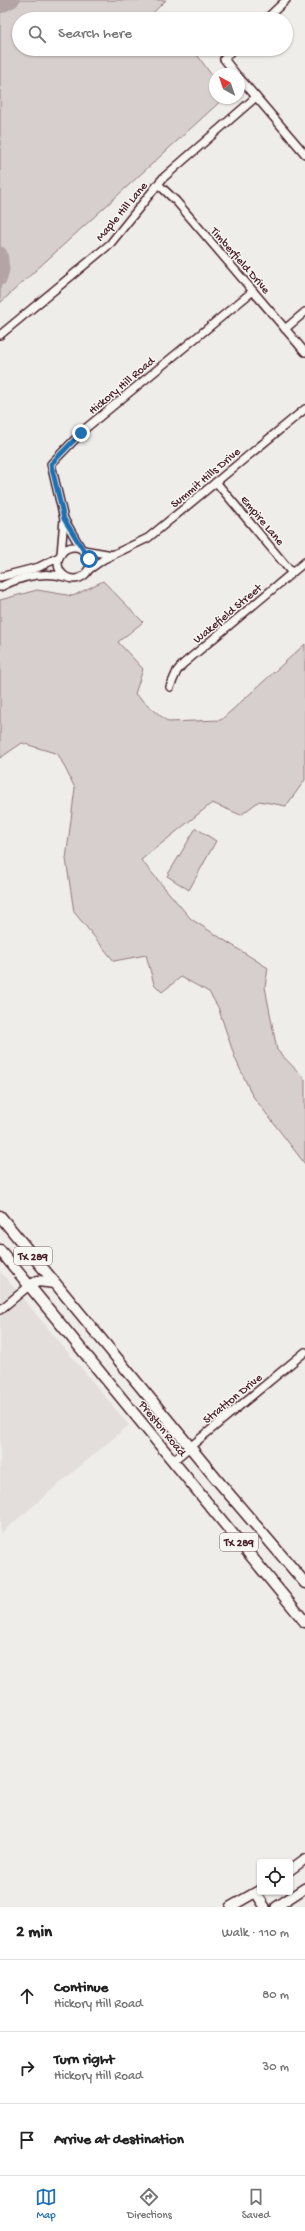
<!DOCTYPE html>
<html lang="en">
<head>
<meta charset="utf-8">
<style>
  body { margin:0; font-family:"Gochi Hand",sans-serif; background:#f6f6f6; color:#222 }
  .controls { position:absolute; right:12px; bottom:12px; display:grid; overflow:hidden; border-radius:4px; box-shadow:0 1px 3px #0004 }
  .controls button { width:36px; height:36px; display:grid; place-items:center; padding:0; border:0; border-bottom:1px solid #e0e0e0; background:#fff; color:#222; font:20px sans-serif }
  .compass { position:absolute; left:209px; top:68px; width:36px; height:36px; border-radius:50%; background:#fff; box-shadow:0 1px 3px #0004; rotate:320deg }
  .stop { position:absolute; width:12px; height:12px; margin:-9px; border:3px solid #1f6fb2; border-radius:50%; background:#fff }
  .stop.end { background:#1f6fb2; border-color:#fff; box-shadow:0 1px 4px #0008 }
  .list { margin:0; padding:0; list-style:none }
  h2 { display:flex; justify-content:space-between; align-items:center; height:52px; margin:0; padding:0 16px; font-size:17px }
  h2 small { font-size:13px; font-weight:400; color:#767676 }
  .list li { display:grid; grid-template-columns:26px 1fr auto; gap:12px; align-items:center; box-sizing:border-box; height:72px; padding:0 16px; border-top:1px solid #e0e0e0 }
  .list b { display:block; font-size:15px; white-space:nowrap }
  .list p { margin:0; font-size:13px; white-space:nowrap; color:#767676 }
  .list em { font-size:13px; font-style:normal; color:#767676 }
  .icon { flex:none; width:22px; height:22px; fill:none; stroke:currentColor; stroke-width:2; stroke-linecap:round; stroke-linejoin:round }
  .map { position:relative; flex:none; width:305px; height:1907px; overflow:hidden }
  .search { position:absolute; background:#fff; box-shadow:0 1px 3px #0004; left:12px; right:12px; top:12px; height:44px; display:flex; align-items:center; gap:10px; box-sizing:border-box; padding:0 14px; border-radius:22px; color:#767676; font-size:15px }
  .sheet { height:268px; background:#fff }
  nav { display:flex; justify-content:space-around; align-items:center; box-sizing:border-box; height:56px; border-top:1px solid #e0e0e0; background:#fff; font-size:11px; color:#767676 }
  nav a { display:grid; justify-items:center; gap:2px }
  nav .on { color:#1f6fb2 }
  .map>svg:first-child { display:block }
</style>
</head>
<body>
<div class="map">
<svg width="305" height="1907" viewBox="0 0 305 1907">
  <rect width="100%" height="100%" fill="#efedea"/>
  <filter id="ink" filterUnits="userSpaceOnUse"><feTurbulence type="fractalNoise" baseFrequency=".025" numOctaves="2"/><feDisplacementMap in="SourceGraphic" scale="8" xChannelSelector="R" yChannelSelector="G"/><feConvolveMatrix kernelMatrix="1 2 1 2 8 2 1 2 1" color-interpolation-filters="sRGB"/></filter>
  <g filter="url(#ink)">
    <polygon fill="#e3dedc" points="0,1271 129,1425 0,1534"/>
    <g fill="#d7cfce" stroke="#90777c">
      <polygon points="0,0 166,0 147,19 19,19 19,49 187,49 198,56 215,80 215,98 224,98 0,303"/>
      <polygon points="103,581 143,622 118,642 143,669 135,694 168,722 221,720 305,644 305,780 286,806 259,801 241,815 212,803 141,860 191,919 268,968 265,987 277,1050 305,1079 305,1164 252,1095 235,1058 218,1007 209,992 181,977 162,992 154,984 146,955 114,961 74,912 66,859 75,788 58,754 22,743 0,758 0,600 37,590 73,596"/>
      <polygon points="196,828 216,841 189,890 167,876"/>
    </g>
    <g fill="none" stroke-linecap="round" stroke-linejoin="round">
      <g stroke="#b4a4a5" stroke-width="15">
        <polyline points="0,6 12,0"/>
        <polyline points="0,254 2,269 0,278"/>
      </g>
      <defs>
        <g id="minor">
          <polyline points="266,19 286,0"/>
          <polyline points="234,49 224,59 236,74"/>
          <polyline points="239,77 305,154"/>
          <polyline points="158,184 176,201 305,352"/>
          <polyline points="285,329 305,312"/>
          <polyline points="0,335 110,244 163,178 256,97"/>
          <polyline points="216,482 292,573"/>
          <polyline points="64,519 82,550"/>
          <circle cx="74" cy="563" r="16"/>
          <polyline points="83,550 113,555"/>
          <polyline points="61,554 64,519 51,464 86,428 253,291"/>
          <polyline points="87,571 104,559 148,538 305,409"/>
          <polyline points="0,577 39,567 59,557"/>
          <path d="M0,587C20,577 43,571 65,577"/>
          <polyline points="170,687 177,671 183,664 305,562"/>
          <polyline points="0,1310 29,1286"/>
          <polyline points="173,1461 305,1352"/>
        </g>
        <g id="secondary">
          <polyline points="290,1870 305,1859"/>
          <polyline points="256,1893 265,1907"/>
          <polyline points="230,1907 260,1890"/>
          <polyline points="276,1907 305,1888"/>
        </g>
        <g id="primary">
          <polyline points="0,1216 218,1481 305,1583"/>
          <polyline points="0,1250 305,1622"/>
          <polyline points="29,1286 38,1281 55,1283"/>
        </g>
      </defs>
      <use href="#minor" stroke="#4a1f2b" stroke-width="10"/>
      <use href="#secondary" stroke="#4a1f2b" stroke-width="12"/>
      <use href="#primary" stroke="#4a1f2b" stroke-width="13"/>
      <use href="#minor" stroke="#f6f6f2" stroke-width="7"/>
      <use href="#secondary" stroke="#f6f6f2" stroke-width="9"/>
      <use href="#primary" stroke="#f6f6f2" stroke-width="10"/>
    </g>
  </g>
  <g fill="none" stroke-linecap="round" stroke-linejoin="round" filter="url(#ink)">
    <polyline stroke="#1f6fb2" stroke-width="5" points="81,433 51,464 64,519 89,559"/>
  </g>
  <g text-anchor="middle" stroke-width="3" stroke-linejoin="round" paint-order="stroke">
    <g fill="#f6f6f2" stroke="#7e6067" stroke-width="1">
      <rect x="14" y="1247" width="38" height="18" rx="3"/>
      <rect x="220" y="1533" width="38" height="18" rx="3"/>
    </g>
    <g font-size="11" font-weight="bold" fill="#4a1f2b">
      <text x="33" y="1260">TX 289</text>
      <text x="239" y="1546">TX 289</text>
    </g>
    <g font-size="12" fill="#4a1f2b" stroke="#f6f6f2">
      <text transform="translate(121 211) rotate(-50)" y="4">Maple Hill Lane</text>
      <text transform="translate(241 260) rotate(49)" y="4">Timberfield Drive</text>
      <text transform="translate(121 385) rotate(-40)" y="4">Hickory Hill Road</text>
      <text transform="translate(205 477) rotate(-40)" y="4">Summit Hills Drive</text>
      <text transform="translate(263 520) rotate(50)" y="4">Empire Lane</text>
      <text transform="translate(227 613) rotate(-40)" y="4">Wakefield Street</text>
      <text transform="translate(232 1398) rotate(-39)" y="4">Stratton Drive</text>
      <text transform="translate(163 1428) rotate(51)" y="4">Preston Road</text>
    </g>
  </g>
</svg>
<div class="controls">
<button><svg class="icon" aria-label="locate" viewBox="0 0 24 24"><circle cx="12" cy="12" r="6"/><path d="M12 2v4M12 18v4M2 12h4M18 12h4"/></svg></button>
</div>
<svg class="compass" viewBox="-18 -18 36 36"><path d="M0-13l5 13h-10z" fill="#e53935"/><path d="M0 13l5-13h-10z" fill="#767676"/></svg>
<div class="stop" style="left:89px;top:559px"></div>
<div class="stop end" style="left:81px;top:433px"></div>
<div class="search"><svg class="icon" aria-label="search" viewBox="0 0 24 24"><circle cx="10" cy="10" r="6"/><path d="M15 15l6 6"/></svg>Search here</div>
</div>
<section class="sheet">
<h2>2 min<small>Walk · 110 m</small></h2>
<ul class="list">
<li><svg class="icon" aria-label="ahead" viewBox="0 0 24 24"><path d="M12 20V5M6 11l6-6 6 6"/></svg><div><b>Continue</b><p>Hickory Hill Road</p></div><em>80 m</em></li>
<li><svg class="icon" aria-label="right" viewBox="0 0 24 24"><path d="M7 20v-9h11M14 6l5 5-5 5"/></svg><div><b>Turn right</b><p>Hickory Hill Road</p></div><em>30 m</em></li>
<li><svg class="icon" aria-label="arrive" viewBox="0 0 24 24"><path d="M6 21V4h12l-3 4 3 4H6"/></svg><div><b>Arrive at destination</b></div></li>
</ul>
</section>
<nav>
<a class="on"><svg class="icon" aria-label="map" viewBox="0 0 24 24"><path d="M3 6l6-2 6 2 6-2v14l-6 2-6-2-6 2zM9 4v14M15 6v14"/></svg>Map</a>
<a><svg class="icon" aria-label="directions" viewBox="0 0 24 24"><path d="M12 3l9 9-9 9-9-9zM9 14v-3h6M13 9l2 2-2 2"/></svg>Directions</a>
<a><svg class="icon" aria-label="saved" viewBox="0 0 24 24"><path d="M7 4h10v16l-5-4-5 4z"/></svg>Saved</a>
</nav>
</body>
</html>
